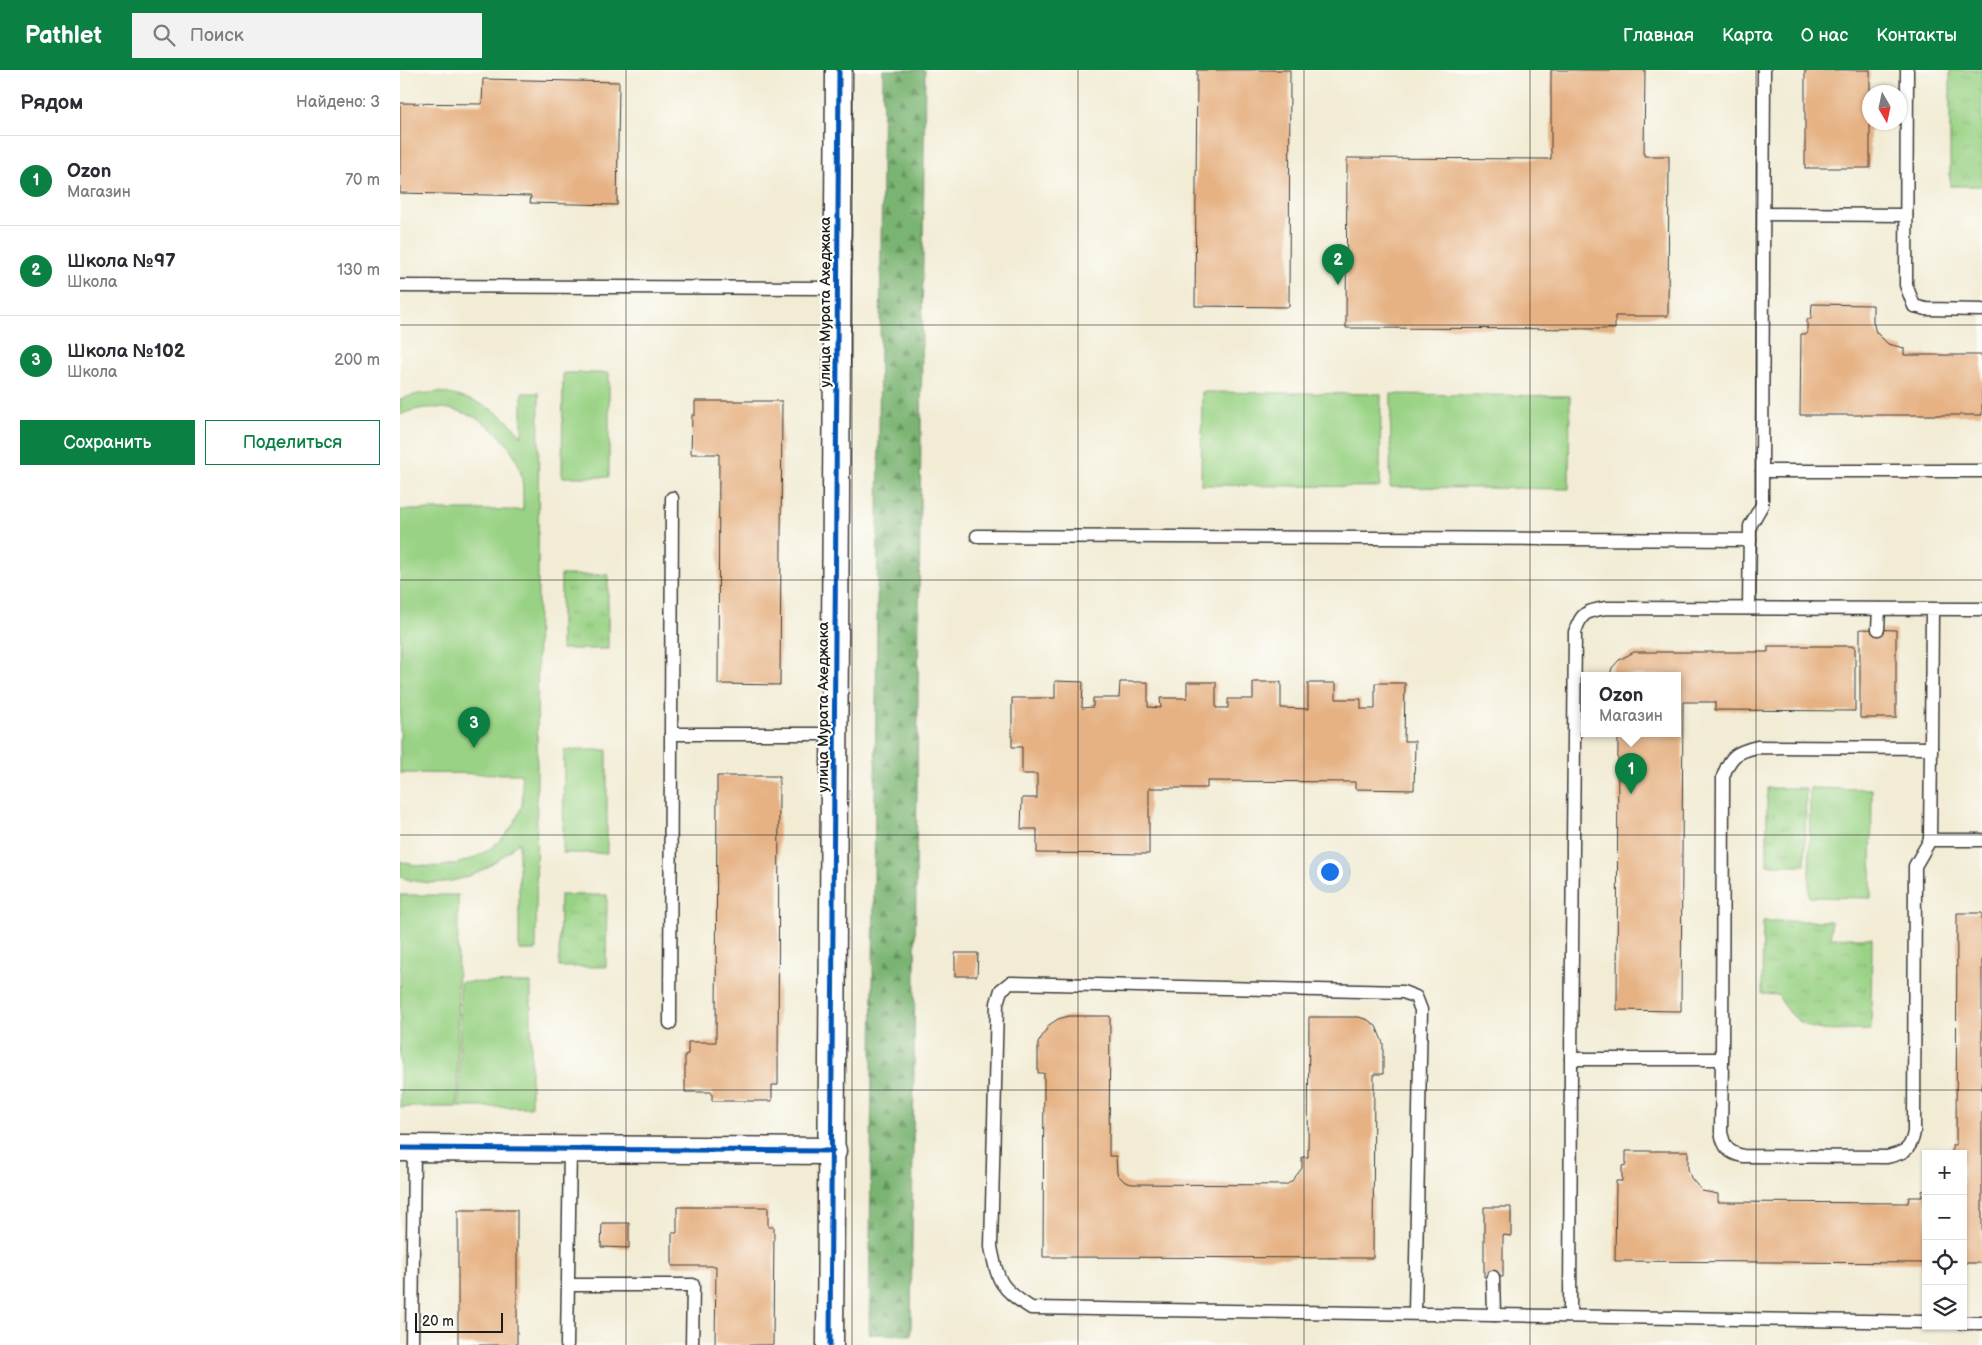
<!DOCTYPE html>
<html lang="ru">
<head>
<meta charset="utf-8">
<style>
  body { margin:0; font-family:"Balsamiq Sans",sans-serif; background:#f2f2f3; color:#2b2b33 }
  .controls { position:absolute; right:15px; bottom:15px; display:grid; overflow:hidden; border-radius:0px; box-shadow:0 1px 4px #0004 }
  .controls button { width:45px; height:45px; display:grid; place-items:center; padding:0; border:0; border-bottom:1px solid #e1e1e2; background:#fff; color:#2b2b33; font:25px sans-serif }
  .compass { position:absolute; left:1462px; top:15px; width:45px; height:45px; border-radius:50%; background:#fff; box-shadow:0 1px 4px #0004; rotate:171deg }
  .scale { position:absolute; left:15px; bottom:12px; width:88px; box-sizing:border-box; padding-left:5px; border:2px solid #1c1c1c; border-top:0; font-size:14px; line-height:18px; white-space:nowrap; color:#1c1c1c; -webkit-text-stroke:4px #fdfcf7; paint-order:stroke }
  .you { position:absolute; left:929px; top:801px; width:18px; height:18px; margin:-12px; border:4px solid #fff; border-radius:50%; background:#1a73e8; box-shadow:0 0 0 8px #1a73e833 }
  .badge { display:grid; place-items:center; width:32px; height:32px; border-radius:50%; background:#0b8043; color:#fff; font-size:16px; font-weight:700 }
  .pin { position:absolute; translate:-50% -41px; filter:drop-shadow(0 1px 2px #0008) }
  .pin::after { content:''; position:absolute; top:26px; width:18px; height:15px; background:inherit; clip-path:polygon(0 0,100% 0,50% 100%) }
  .popup { position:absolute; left:1181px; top:602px; width:100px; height:65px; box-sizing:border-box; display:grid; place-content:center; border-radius:0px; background:#fff; filter:drop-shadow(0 1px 4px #0005); font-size:16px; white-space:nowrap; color:#7c7c81 }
  .popup b { font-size:19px; color:#2b2b33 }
  .popup::after { content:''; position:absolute; left:50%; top:100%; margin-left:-10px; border:10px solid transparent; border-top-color:#fff }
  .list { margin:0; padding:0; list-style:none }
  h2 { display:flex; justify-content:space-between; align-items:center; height:65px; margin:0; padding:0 20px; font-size:21px }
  h2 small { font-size:16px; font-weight:400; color:#7c7c81 }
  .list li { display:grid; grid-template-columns:32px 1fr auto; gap:15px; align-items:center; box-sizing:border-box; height:90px; padding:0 20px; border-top:1px solid #e1e1e2 }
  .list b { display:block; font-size:19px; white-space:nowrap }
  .list p { margin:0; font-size:16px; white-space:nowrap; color:#7c7c81 }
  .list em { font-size:16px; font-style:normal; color:#7c7c81 }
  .actions { display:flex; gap:10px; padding:15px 20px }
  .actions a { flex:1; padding:11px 0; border:1px solid #0b8043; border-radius:0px; text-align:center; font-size:18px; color:#0b8043 }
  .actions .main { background:#0b8043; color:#fff }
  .icon { flex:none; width:28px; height:28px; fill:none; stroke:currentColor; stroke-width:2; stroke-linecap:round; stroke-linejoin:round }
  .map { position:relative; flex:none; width:1582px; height:1275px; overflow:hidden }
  header { display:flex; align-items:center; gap:30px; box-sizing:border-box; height:70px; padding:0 25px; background:#0b8043; color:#fff }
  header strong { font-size:24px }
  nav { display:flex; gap:28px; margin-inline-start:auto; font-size:18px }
  .search { width:350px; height:45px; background:#f2f2f3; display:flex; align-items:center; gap:12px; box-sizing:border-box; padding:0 18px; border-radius:0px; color:#7c7c81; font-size:19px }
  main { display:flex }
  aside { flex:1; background:#fff }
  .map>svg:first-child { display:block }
</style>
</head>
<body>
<header>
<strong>Pathlet</strong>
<div class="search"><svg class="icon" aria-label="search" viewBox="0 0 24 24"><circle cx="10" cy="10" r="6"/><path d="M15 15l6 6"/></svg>Поиск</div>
<nav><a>Главная</a><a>Карта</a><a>О нас</a><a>Контакты</a></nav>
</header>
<main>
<aside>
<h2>Рядом<small>Найдено: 3</small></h2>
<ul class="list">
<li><span class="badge">1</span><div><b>Ozon</b><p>Магазин</p></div><em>70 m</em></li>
<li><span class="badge">2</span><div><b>Школа №97</b><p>Школа</p></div><em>130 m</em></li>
<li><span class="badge">3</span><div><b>Школа №102</b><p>Школа</p></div><em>200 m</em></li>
</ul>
<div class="actions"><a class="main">Сохранить</a><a>Поделиться</a></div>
</aside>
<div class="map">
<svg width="1582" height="1275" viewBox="0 0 1582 1275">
  <defs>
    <pattern id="forest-firs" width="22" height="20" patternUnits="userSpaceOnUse" patternTransform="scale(1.25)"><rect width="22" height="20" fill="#7ab472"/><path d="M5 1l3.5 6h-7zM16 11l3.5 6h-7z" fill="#63925d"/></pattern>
    <pattern id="park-tufts" width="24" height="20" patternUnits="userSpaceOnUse" patternTransform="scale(1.25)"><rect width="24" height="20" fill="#99d284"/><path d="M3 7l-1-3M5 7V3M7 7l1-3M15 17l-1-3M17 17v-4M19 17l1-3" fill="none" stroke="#83b471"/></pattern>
  </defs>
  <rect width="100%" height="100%" fill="#fdfcf7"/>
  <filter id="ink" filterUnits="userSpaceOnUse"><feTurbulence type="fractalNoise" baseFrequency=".02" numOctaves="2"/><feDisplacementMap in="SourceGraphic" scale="10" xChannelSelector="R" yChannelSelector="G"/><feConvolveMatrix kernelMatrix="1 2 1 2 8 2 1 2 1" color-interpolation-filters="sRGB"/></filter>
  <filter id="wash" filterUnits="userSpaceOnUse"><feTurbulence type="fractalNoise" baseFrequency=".0096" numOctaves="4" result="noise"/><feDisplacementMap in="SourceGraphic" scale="20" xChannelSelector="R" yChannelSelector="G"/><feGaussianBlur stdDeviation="1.12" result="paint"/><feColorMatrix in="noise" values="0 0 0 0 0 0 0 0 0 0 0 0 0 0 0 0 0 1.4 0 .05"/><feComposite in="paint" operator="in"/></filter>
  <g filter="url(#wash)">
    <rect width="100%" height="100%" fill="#f2ecd5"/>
    <polygon fill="url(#forest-firs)" stroke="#4b6847" points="483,0 525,0 511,1265 469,1264"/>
    <g fill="url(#park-tufts)" stroke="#5a7750">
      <rect x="1550" y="0" width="32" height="116"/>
      <rect x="161" y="505" width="47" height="74"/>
      <polygon points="1367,718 1406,718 1405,795 1367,795"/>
      <polygon points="160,825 207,825 206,897 159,897"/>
      <path d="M1363,851H1431V868H1472L1471,960C1427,960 1402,969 1378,925L1362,924Z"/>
    </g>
    <g fill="#99d284" stroke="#5a7750">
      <polygon points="163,303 209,303 209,407 162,407"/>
      <path d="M39,322C72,328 102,339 122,367V323H139L136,880H119V771C89,804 45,823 0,807V791C46,807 103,787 121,738C124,729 122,713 121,704L0,703V440H123C123,423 124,407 117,391C98,348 44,325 0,345V329L18,324Z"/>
      <polygon points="802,322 981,324 980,417 801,415"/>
      <polygon points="991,324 1170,326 1169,419 990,417"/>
      <polygon points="164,680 207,680 207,783 163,783"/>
      <polygon points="1410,718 1472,719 1471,828 1409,827"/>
      <polygon points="0,825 58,825 57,1037 0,1037"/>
      <polygon points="60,912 131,913 131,1037 59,1037"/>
    </g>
    <g id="blocks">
      <g fill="#e6b284">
        <polygon points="797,0 890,0 889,237 795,236"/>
        <polygon points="1151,0 1245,0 1244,86 1269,86 1268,246 1215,246 1215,259 946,258 947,88 1151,89"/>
        <rect x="1405" y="0" width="65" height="98"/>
        <polygon points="83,9 219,12 217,135 130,133 131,126 0,123 0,33 82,34"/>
        <polygon points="1412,234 1473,235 1473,252 1476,262 1488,274 1504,278 1504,285 1582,285 1582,345 1400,345 1401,264 1407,264 1407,249 1411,249"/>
        <polygon points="295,331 382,331 380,615 318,614 319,384 291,384 292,345 295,345"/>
        <polygon points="1460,559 1496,560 1496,648 1460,648"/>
        <polygon points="1368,576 1455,576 1455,641 1315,640 1315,632 1283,632 1281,941 1217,940 1218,663 1277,663 1277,605 1210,605 1212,598 1219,590 1234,582 1368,582"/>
        <polygon points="655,611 683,612 682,638 693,637 693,628 719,628 720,612 748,612 748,637 761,638 760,628 787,628 787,612 816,612 816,638 828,638 828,629 853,629 853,612 881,612 881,638 908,639 908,613 936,613 936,629 961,629 961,639 975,639 975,613 1005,613 1004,671 1015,671 1014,720 955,719 955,712 807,711 807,718 749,718 749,784 637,783 637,759 621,759 622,728 637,728 637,704 622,704 622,677 612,677 612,628 655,628"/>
        <polygon points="317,706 379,706 378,1015 372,1015 372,1031 312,1031 312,1022 285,1022 285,985 288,984 288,972 316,972"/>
        <polygon points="1557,843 1582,843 1582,1193 1563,1193 1563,1084 1552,1084 1552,1075 1556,1075"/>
        <polygon points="555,883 578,883 577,906 555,906"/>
        <polygon points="669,946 710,946 709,1086 716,1086 717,1104 725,1112 732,1114 886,1115 892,1111 902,1098 902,1087 908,1087 909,947 959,947 968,950 976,956 983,973 983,1004 974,1004 973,1188 643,1187 644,1003 638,1003 638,973 649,955 658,949"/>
        <polygon points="1226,1081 1288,1081 1288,1099 1291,1108 1302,1121 1318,1124 1318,1132 1508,1133 1509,1127 1522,1127 1522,1121 1526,1120 1526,1193 1215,1191 1216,1111 1222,1111 1222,1096 1226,1095"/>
        <polygon points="277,1137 368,1137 368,1157 374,1157 373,1275 315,1275 316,1196 272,1196 272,1163 277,1163"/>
        <polygon points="1084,1137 1111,1137 1111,1166 1103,1165 1103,1207 1084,1207"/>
        <rect x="58" y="1140" width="59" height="135"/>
        <polygon points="202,1153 229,1153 229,1178 201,1177"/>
      </g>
    </g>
  </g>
  <g filter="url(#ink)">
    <use href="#blocks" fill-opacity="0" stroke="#3c3b38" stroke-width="1"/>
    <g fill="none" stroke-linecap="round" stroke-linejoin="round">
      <defs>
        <g id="service">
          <polyline points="1364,0 1362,401 1582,401"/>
          <polyline points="1507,0 1506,215 1514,236 1526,239 1582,240"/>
          <polyline points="1364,144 1506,145"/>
          <polyline points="0,216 437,218"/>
          <polyline points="272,428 271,664 435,664"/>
          <polyline points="577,466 1350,470"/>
          <polyline points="1349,538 1350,456 1362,435 1362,401"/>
          <path d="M1532,539L1531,678L1357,677C1336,682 1330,686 1323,707L1322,989H1171L1175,562C1181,543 1186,541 1206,538L1582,539"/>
          <polyline points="1478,559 1479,539"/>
          <polyline points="1531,678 1530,770 1582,770"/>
          <polyline points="270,953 271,664"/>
          <path d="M1322,989L1321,1062C1324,1077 1328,1083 1343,1086L1487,1087C1504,1083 1511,1080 1514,1062L1515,796L1530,770"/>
          <polyline points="1093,1207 1094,1245"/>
          <polyline points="168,1215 293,1215 292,1275"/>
          <path d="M1015,1243L1021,940L1016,927L1003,922L610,913L601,920L597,933L591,1177C598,1212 600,1218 631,1238L1094,1245L1526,1252"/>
          <polyline points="1170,1244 1171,989"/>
          <polyline points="1563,1253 1582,1253"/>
          <polyline points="12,1275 14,1078"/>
          <polyline points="167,1275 170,1079"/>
        </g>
        <g id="minor">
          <polyline points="0,1078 433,1081"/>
          <polyline points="430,1275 439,0"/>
        </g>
      </defs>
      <use href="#service" stroke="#3c3b38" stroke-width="15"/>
      <use href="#minor" stroke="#3c3b38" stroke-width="29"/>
      <use href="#service" stroke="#fff" stroke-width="12"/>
      <use href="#minor" stroke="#fff" stroke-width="26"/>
      <defs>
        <g id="cycleway">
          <polyline points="0,1078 433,1081"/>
          <polyline points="430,1275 439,0"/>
        </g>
      </defs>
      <use href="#cycleway" stroke="#fdfcf7" stroke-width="8"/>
      <use href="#cycleway" stroke="#0057b8" stroke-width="5"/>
    </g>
  </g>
  <path fill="none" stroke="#1c1c1c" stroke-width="1" stroke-opacity="0.55" d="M226,0V1275M452,0V1275M678,0V1275M904,0V1275M1130,0V1275M1356,0V1275M0,255H1582M0,510H1582M0,765H1582M0,1020H1582"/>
  <g text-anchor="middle" stroke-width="4.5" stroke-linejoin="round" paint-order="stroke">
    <g font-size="15" fill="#1c1c1c" stroke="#fdfcf7">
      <text transform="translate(425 232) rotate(-90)" y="5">улица Мурата Ахеджака</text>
      <text transform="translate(423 637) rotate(-90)" y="5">улица Мурата Ахеджака</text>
    </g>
  </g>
</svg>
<div class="controls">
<button>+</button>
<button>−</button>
<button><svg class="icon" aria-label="locate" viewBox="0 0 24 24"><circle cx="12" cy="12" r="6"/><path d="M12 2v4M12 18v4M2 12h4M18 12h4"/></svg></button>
<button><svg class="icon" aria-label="layers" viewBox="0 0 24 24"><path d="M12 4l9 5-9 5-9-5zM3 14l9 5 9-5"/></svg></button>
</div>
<svg class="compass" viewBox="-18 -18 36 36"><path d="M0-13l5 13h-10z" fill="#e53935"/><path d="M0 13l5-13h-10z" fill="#7c7c81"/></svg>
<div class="scale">20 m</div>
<div class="you"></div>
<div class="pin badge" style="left:1231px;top:724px">1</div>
<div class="popup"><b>Ozon</b>Магазин</div>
<div class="pin badge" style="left:938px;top:215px">2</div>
<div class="pin badge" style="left:74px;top:678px">3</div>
</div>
</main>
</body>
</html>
